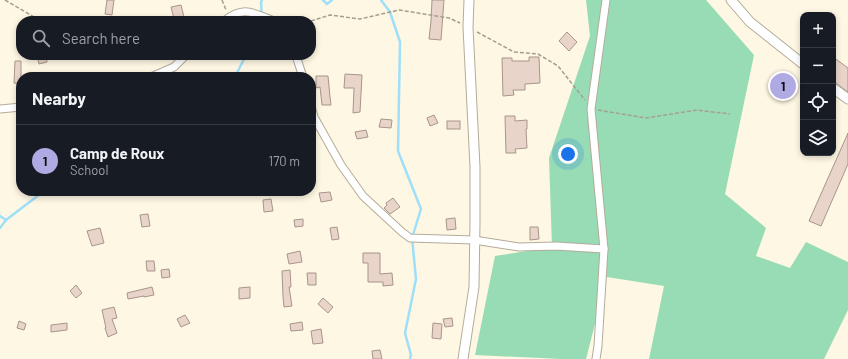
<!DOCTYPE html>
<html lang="en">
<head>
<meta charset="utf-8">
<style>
  body { margin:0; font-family:Barlow,sans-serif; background:#242831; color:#f1f3f6 }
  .controls { position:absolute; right:12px; top:12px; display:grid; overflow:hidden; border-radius:8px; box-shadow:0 2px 6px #0003 }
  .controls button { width:36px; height:36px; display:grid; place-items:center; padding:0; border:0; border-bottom:1px solid #363941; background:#171b24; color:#f1f3f6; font:20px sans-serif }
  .you { position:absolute; left:568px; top:154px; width:14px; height:14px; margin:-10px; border:3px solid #fff; border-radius:50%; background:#1a73e8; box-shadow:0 0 0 6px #1a73e833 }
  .badge { display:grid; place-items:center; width:26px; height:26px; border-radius:50%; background:#b0aae2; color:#111; font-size:13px; font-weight:700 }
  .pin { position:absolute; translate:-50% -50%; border:2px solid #fff; box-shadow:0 1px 4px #0006 }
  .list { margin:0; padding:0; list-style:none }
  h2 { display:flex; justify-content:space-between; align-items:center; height:52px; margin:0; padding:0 16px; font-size:17px }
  h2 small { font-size:13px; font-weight:400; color:#9ea1a6 }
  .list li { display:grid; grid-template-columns:26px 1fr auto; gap:12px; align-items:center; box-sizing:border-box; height:72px; padding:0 16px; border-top:1px solid #363941 }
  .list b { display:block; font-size:15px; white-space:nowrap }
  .list p { margin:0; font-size:13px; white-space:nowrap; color:#9ea1a6 }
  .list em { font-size:13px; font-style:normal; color:#9ea1a6 }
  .icon { flex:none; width:22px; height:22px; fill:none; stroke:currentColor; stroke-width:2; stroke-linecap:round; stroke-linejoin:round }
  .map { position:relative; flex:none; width:848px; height:359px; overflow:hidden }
  .search { position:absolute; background:#171b24; box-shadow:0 2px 6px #0003; left:16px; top:16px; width:300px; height:44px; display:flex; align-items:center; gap:10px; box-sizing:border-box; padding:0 14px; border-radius:16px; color:#9ea1a6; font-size:15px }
  .panel { position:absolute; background:#171b24; box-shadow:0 2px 6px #0003; left:16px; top:72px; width:300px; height:124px; border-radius:16px }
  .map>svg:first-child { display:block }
</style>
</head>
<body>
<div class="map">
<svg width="848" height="359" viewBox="0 0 848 359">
  <rect width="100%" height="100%" fill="#fef7e3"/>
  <polygon fill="#98dcb6" points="586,0 706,0 754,55 725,194 766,228 756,256 790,268 806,242 848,262 848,310 824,359 649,359 664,286 607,277 586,359 561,359 475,355 495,256 552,247 549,158 590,36"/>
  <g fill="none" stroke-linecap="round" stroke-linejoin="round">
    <g stroke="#9fdff9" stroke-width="2.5">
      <polyline points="262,0 261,2 262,21"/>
      <polyline points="323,0 327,4 332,0"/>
      <polyline points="381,0 390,12 400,42 398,151 421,209 412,238 416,279 405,333 411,355 410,359"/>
      <polyline points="235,77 246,55"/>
      <polyline points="0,216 6,220"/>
      <polyline points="0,228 6,220 44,191"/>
    </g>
  </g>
  <g fill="#e8d4c9" stroke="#a8958b">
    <polygon points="107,0 114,0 112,15 105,14"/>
    <polygon points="432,0 444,0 441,40 429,39 431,21"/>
    <polygon points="181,5 184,17 174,19 171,7"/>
    <polygon points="567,32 577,42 569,51 559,41"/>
    <polygon points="37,55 46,55 47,62 39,64"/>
    <polygon points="529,57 539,57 540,83 525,84 525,90 513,90 514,95 503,96 502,58 512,58 512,61 529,61"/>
    <polygon points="833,57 848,68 848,92 833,81"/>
    <polygon points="15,61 21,61 21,84 14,83"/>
    <polygon points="345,74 362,75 360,112 353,113 354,88 344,88"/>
    <polygon points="316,76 328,76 330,97 331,105 322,105 320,87 316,88"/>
    <polygon points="434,115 438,123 430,126 427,118"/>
    <polygon points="505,116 515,116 515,121 527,120 527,129 526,129 527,148 515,149 516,153 506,153"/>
    <polygon points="381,119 392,120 391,128 379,127"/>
    <rect x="447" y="121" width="13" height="8"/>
    <polygon points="366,130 368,137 357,139 355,132"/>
    <polygon points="848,133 848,164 821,226 809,221"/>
    <polygon points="330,192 332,200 321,202 319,193"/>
    <polygon points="393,198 400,207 390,214 384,208 387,205 386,203"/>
    <polygon points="271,199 273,211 264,212 263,200"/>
    <polygon points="148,214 150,226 142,227 140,215"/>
    <polygon points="455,218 456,229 447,230 446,219"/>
    <polygon points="303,219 303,226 295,227 294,220"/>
    <polygon points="337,227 339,239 332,240 330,228"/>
    <polygon points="530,227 538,227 539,239 530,240"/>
    <polygon points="100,228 104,243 92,246 87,231"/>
    <polygon points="300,251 302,262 289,264 287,254"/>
    <polygon points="363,253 380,253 380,274 392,273 393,285 383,286 383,282 368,282 368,263 363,263"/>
    <polygon points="146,261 154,261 155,271 147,271"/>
    <polygon points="169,269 170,277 162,278 161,270"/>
    <polygon points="290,270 291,287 289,287 292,306 284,307 283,297 282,271"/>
    <polygon points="307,273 316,273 316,285 308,285"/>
    <polygon points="76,285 82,293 76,298 70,291"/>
    <polygon points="152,287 154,295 144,297 144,296 128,299 127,293"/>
    <polygon points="250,287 250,298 239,299 239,288"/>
    <polygon points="323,298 333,307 328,313 318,304"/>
    <polygon points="114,307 117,318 112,319 117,333 108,337 105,328 106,328 102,310"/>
    <polygon points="185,315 190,323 181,327 177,319"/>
    <polygon points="452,318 453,326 445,327 443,319"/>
    <polygon points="19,321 26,324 24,330 17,328"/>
    <polygon points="302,322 303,330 291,331 290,324"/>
    <polygon points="67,323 67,330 51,332 51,325"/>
    <polygon points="433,323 442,324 441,339 432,338"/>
    <polygon points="321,329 323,343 313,344 311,331"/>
    <polygon points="380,350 382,359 373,359 372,351"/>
  </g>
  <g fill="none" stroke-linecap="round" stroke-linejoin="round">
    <defs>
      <g id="street">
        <path d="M224,21C244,5 253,13 274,21"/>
        <polyline points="295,55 297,59 303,77"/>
        <polyline points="151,77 174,67 186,55"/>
        <polyline points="311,106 314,117 341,165 363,196 402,232 410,238 474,240 519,247 556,246 604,249"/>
        <polyline points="0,109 21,107"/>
        <polyline points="596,359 598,346 604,249 591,109 606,0"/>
      </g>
      <g id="secondary">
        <polyline points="731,0 750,22 803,64"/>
        <polyline points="833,88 848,99"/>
        <polyline points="463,359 474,287 475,223 475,167 468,27 469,0"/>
      </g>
    </defs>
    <use href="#street" stroke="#b3ac9a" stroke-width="9"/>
    <use href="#secondary" stroke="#b3ac9a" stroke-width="11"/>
    <g stroke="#a49f90" stroke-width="1.5" stroke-dasharray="4 2" stroke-linecap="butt">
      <polyline points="5,0 41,21"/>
      <polyline points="222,0 226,10"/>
      <polyline points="311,21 330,15 360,19 399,10 449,18 460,23"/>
      <polyline points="477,32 514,52 538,54 558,66 585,100"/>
      <polyline points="598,110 646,118 697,110 730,114"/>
    </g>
    <use href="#street" stroke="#fff" stroke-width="7"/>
    <use href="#secondary" stroke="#fff" stroke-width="9"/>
  </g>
</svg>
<div class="controls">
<button>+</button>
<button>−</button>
<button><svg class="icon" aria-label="locate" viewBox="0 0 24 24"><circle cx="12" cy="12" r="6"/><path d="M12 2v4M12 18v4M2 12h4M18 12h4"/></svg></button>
<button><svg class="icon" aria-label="layers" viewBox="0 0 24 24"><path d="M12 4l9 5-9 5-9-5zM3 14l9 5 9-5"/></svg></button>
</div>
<div class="you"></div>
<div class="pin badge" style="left:783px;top:86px">1</div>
<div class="search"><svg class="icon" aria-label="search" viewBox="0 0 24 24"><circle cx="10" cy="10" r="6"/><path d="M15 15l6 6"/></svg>Search here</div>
<section class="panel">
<h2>Nearby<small></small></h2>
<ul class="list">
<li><span class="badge">1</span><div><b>Camp de Roux</b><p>School</p></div><em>170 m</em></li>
</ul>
</section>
</div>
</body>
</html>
